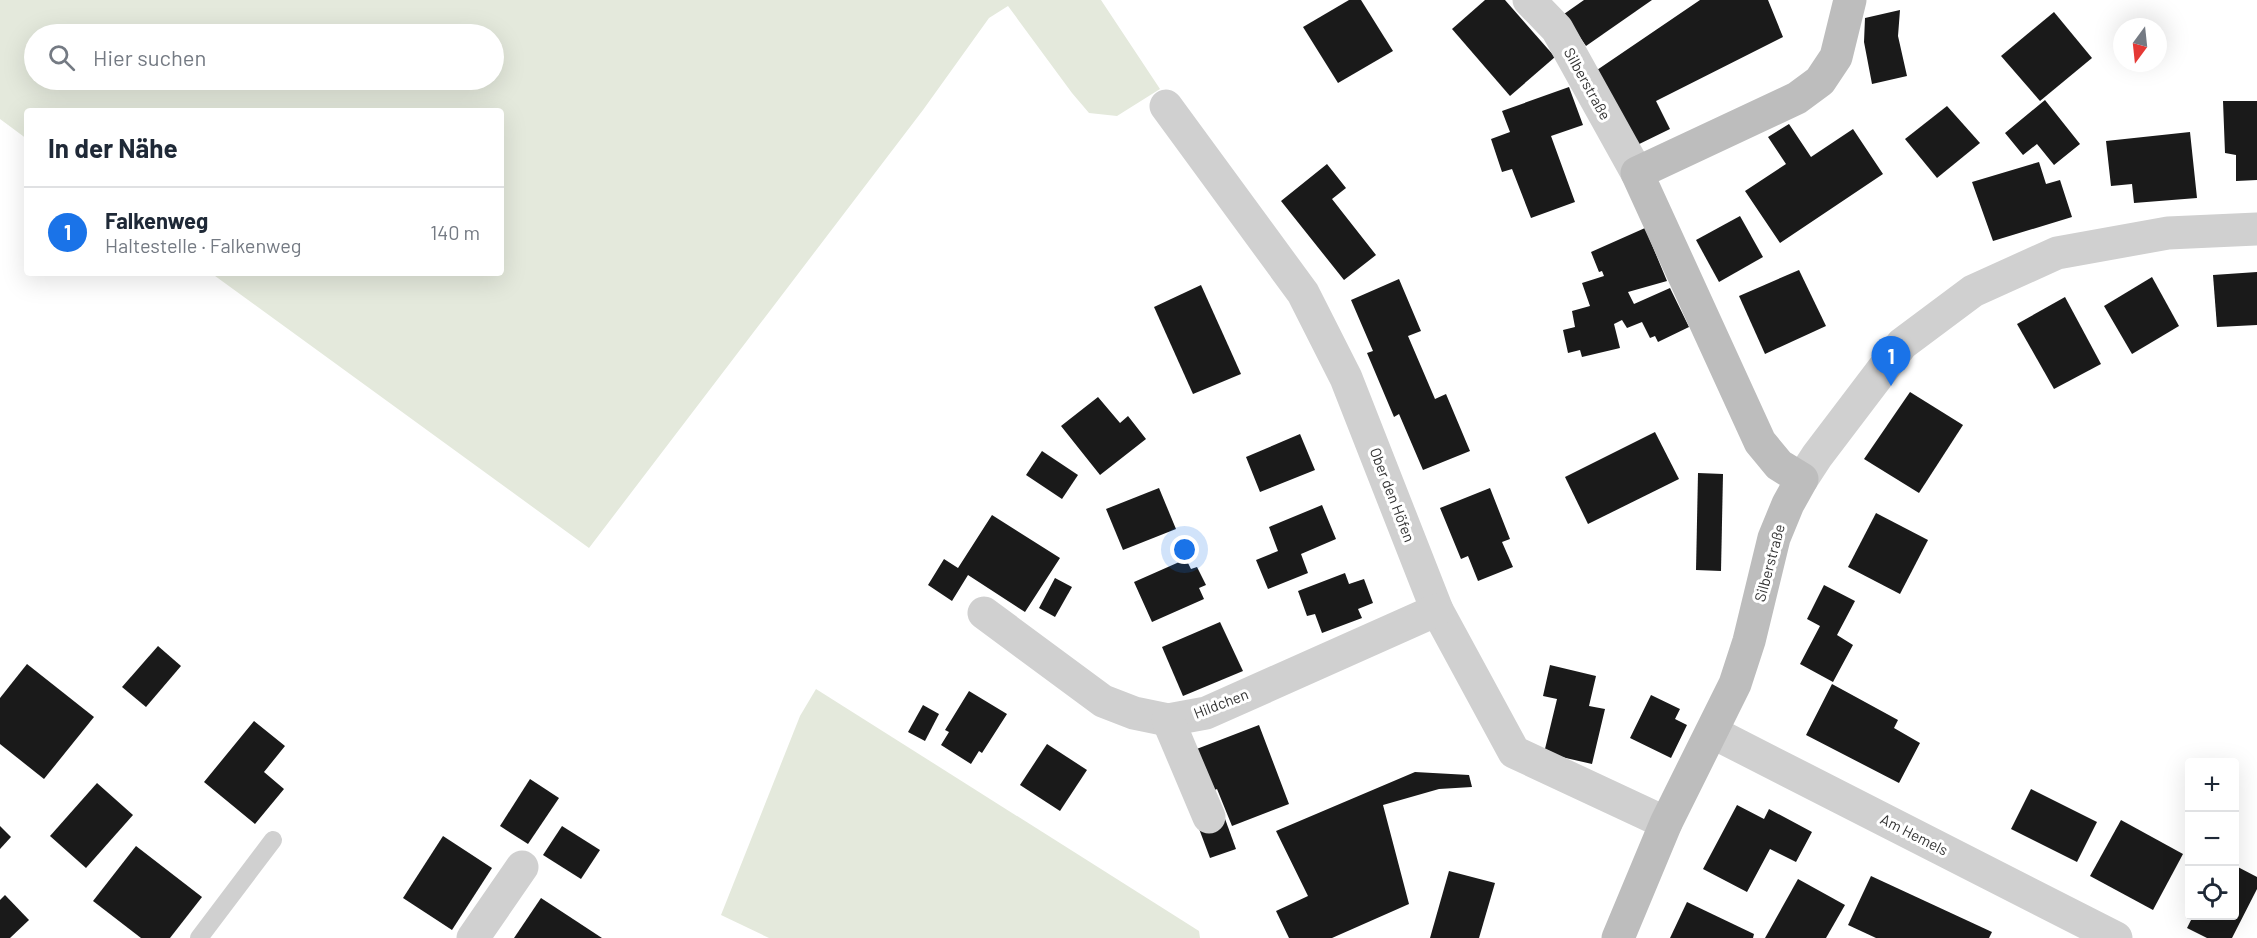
<!DOCTYPE html>
<html lang="de">
<head>
<meta charset="utf-8">
<style>
  body { margin:0; font-family:Barlow,sans-serif; background:#f2f2f3; color:#1f2937 }
  .controls { position:absolute; right:18px; bottom:18px; display:grid; overflow:hidden; border-radius:6px; box-shadow:0 6px 24px #0002 }
  .controls button { width:54px; height:54px; display:grid; place-items:center; padding:0; border:0; border-bottom:2px solid #e0e1e3; background:#fff; color:#1f2937; font:30px sans-serif }
  .compass { position:absolute; left:2113px; top:18px; width:54px; height:54px; border-radius:50%; background:#fff; box-shadow:0 6px 24px #0002; rotate:195deg }
  .you { position:absolute; left:1185px; top:550px; width:21px; height:21px; margin:-15px; border:4px solid #fff; border-radius:50%; background:#1a73e8; box-shadow:0 0 0 9px #1a73e833 }
  .badge { display:grid; place-items:center; width:39px; height:39px; border-radius:50%; background:#1a73e8; color:#fff; font-size:20px; font-weight:700 }
  .pin { position:absolute; translate:-50% -50px; filter:drop-shadow(0 2px 3px #0008) }
  .pin::after { content:''; position:absolute; top:32px; width:21px; height:18px; background:inherit; clip-path:polygon(0 0,100% 0,50% 100%) }
  .list { margin:0; padding:0; list-style:none }
  h2 { display:flex; justify-content:space-between; align-items:center; height:78px; margin:0; padding:0 24px; font-size:26px }
  h2 small { font-size:20px; font-weight:400; color:#747a83 }
  .list li { display:grid; grid-template-columns:39px 1fr auto; gap:18px; align-items:center; box-sizing:border-box; height:90px; padding:0 24px; border-top:2px solid #e0e1e3 }
  .list b { display:block; font-size:22px; white-space:nowrap }
  .list p { margin:0; font-size:20px; white-space:nowrap; color:#747a83 }
  .list em { font-size:20px; font-style:normal; color:#747a83 }
  .icon { flex:none; width:33px; height:33px; fill:none; stroke:currentColor; stroke-width:2; stroke-linecap:round; stroke-linejoin:round }
  .map { position:relative; flex:none; width:2257px; height:938px; overflow:hidden }
  .search { position:absolute; background:#fff; box-shadow:0 6px 24px #0002; left:24px; top:24px; width:480px; height:66px; display:flex; align-items:center; gap:15px; box-sizing:border-box; padding:0 21px; border-radius:33px; color:#747a83; font-size:22px }
  .panel { position:absolute; background:#fff; box-shadow:0 6px 24px #0002; left:24px; top:108px; width:480px; height:168px; border-radius:6px }
  .map>svg:first-child { display:block }
</style>
</head>
<body>
<div class="map">
<svg width="2257" height="938" viewBox="0 0 2257 938">
  <rect width="100%" height="100%" fill="#fff"/>
  <g fill="#e4e9dc" fill-rule="evenodd">
    <path d="M0,0H1101L1160,89L1117,116L1089,113L1072,93L1008,6L989,18L923,110L589,548L211,273H501V111H27V139L0,119ZM34,34H494V80H34Z"/>
    <polygon points="816,689 1199,931 1200,938 769,938 721,915 800,716"/>
  </g>
  <g fill="#1a1a1a">
    <polygon points="1349,0 1361,0 1393,51 1338,83 1303,27"/>
    <polygon points="1485,0 1505,0 1555,57 1510,96 1452,29"/>
    <polygon points="1584,0 1652,0 1586,46 1564,14"/>
    <polygon points="1700,0 1768,0 1783,37 1656,101 1670,129 1629,149 1597,70"/>
    <polygon points="1900,10 1898,36 1907,76 1872,84 1864,42 1865,18"/>
    <polygon points="2054,12 2092,58 2040,101 2001,56"/>
    <polygon points="1569,87 1583,125 1551,136 1575,202 1531,218 1512,169 1502,172 1491,139 1510,132 1502,111"/>
    <polygon points="2045,100 2080,144 2054,165 2037,144 2023,155 2005,133"/>
    <polygon points="2223,101 2257,101 2257,180 2236,181 2236,155 2225,153"/>
    <polygon points="1947,106 1980,143 1937,178 1905,139"/>
    <polygon points="1789,124 1811,157 1853,129 1883,174 1780,243 1745,191 1786,164 1768,137"/>
    <polygon points="2190,132 2197,198 2134,203 2132,184 2111,186 2106,141"/>
    <polygon points="2039,162 2046,184 2060,180 2072,217 1993,241 1972,182"/>
    <polygon points="1327,164 1346,188 1332,199 1376,255 1344,280 1281,201"/>
    <polygon points="1740,216 1763,257 1719,282 1696,240"/>
    <polygon points="1645,228 1667,281 1628,292 1634,304 1670,288 1689,327 1658,342 1655,336 1650,338 1642,322 1627,328 1622,320 1614,324 1620,348 1582,357 1580,350 1568,353 1563,330 1575,327 1572,311 1590,306 1582,283 1604,276 1602,271 1599,272 1591,252"/>
    <polygon points="1799,270 1826,326 1765,354 1739,296"/>
    <polygon points="2257,272 2257,325 2217,327 2213,275"/>
    <polygon points="2152,277 2179,326 2132,354 2104,306"/>
    <polygon points="1399,279 1421,331 1408,336 1435,399 1446,394 1470,451 1423,470 1399,414 1394,417 1367,353 1373,351 1351,300"/>
    <polygon points="1201,285 1241,374 1193,394 1154,307"/>
    <polygon points="2065,297 2101,364 2054,389 2017,324"/>
    <polygon points="1910,392 1963,425 1919,493 1864,459"/>
    <polygon points="1098,397 1120,423 1128,416 1146,439 1100,475 1061,426"/>
    <polygon points="1655,432 1679,479 1588,524 1565,477"/>
    <polygon points="1300,434 1315,470 1260,492 1246,457"/>
    <polygon points="1042,451 1078,475 1062,499 1026,475"/>
    <polygon points="1698,473 1723,474 1721,571 1696,570"/>
    <polygon points="1159,488 1176,529 1123,550 1106,509"/>
    <polygon points="1490,488 1510,539 1502,542 1513,567 1478,581 1468,556 1461,559 1440,508"/>
    <polygon points="1322,505 1336,539 1301,554 1308,573 1268,589 1256,560 1278,551 1269,527"/>
    <polygon points="1876,513 1928,540 1900,594 1848,567"/>
    <polygon points="992,515 1060,558 1025,612 968,575 952,601 928,585 944,559 958,568"/>
    <polygon points="1186,559 1191,569 1197,567 1206,585 1199,588 1204,599 1152,622 1134,582"/>
    <polygon points="1345,573 1349,584 1364,579 1373,603 1358,609 1362,618 1322,633 1315,614 1307,616 1298,591"/>
    <polygon points="1055,578 1072,587 1055,617 1039,608"/>
    <polygon points="1824,585 1855,601 1837,635 1853,645 1833,682 1800,664 1820,626 1807,619"/>
    <polygon points="1220,622 1243,671 1183,696 1162,647"/>
    <polygon points="158,646 181,666 146,707 122,687"/>
    <polygon points="27,664 94,717 44,779 0,744 0,698"/>
    <polygon points="1550,665 1596,676 1589,706 1605,709 1592,764 1544,753 1557,699 1543,696"/>
    <polygon points="1832,684 1898,720 1894,728 1920,743 1899,783 1806,735"/>
    <polygon points="969,691 1007,714 982,753 979,751 971,764 941,745 949,732 945,730"/>
    <polygon points="1651,695 1680,709 1675,719 1687,725 1671,758 1630,738"/>
    <polygon points="923,705 939,714 925,741 908,732"/>
    <polygon points="254,721 285,746 264,772 284,789 255,824 204,782"/>
    <polygon points="1259,725 1289,804 1232,826 1217,789 1210,792 1194,750"/>
    <polygon points="1047,744 1087,770 1060,811 1020,785"/>
    <polygon points="1415,772 1469,775 1472,787 1439,789 1383,805 1409,904 1332,938 1289,938 1276,911 1308,896 1276,831"/>
    <polygon points="530,779 559,798 528,844 500,826"/>
    <polygon points="97,783 133,815 86,868 50,836"/>
    <polygon points="2031,789 2097,822 2077,862 2011,829"/>
    <polygon points="1737,805 1764,819 1769,809 1812,832 1796,862 1770,849 1747,892 1703,869"/>
    <polygon points="1224,816 1236,849 1210,858 1198,826"/>
    <polygon points="2121,820 2183,854 2153,910 2090,876"/>
    <polygon points="0,826 11,837 0,849"/>
    <polygon points="562,826 600,850 581,879 543,855"/>
    <polygon points="443,836 492,868 452,930 403,898"/>
    <polygon points="136,846 202,897 170,938 141,938 93,901"/>
    <polygon points="2234,865 2257,877 2257,889 2232,938 2207,938 2187,928 2193,916 2234,916"/>
    <polygon points="1449,871 1495,883 1479,938 1430,938"/>
    <polygon points="1871,876 1992,932 1989,938 1876,938 1848,925"/>
    <polygon points="1798,879 1845,905 1826,938 1765,938"/>
    <polygon points="5,895 29,920 10,938 0,938 0,900"/>
    <polygon points="541,898 602,938 514,938"/>
    <polygon points="1687,902 1754,934 1753,938 1670,938"/>
  </g>
  <g fill="none" stroke-linecap="round" stroke-linejoin="round">
    <polyline stroke="#d0d0d0" stroke-width="18" points="199,938 273,840"/>
    <g stroke="#d0d0d0" stroke-width="33">
      <polyline points="1529,0 1557,29 1637,173"/>
      <polyline points="1166,106 1303,293 1346,378 1437,610 1514,752 1666,823"/>
      <polyline points="1802,479 1817,456 1902,344 1973,291 2057,253 2168,233 2257,229"/>
      <polyline points="984,613 1103,701 1134,713 1168,720 1206,713 1437,610"/>
      <polyline points="1168,720 1209,817"/>
      <polyline points="1712,732 2116,938"/>
      <polyline points="473,938 522,867"/>
    </g>
    <polyline stroke="#bdbdbd" stroke-width="33" points="1618,938 1666,823 1735,684 1749,641 1774,538 1788,504 1802,479 1779,465 1760,442 1637,173 1797,98 1820,81 1836,57 1850,0"/>
  </g>
  <g text-anchor="middle" stroke-width="6" stroke-linejoin="round" paint-order="stroke">
    <g font-size="15" fill="#333" stroke="#fff">
      <text transform="translate(1587 84) rotate(61)" y="5">Silberstraße</text>
      <text transform="translate(1392 495) rotate(69)" y="5">Ober den Höfen</text>
      <text transform="translate(1770 563) rotate(-75)" y="5">Silberstraße</text>
      <text transform="translate(1221 704) rotate(-21)" y="5">Hildchen</text>
      <text transform="translate(1914 835) rotate(27)" y="5">Am Hemels</text>
    </g>
  </g>
</svg>
<div class="controls">
<button>+</button>
<button>−</button>
<button><svg class="icon" aria-label="locate" viewBox="0 0 24 24"><circle cx="12" cy="12" r="6"/><path d="M12 2v4M12 18v4M2 12h4M18 12h4"/></svg></button>
</div>
<svg class="compass" viewBox="-18 -18 36 36"><path d="M0-13l5 13h-10z" fill="#e53935"/><path d="M0 13l5-13h-10z" fill="#747a83"/></svg>
<div class="you"></div>
<div class="pin badge" style="left:1891px;top:386px">1</div>
<div class="search"><svg class="icon" aria-label="search" viewBox="0 0 24 24"><circle cx="10" cy="10" r="6"/><path d="M15 15l6 6"/></svg>Hier suchen</div>
<section class="panel">
<h2>In der Nähe<small></small></h2>
<ul class="list">
<li><span class="badge">1</span><div><b>Falkenweg</b><p>Haltestelle · Falkenweg</p></div><em>140 m</em></li>
</ul>
</section>
</div>
</body>
</html>
